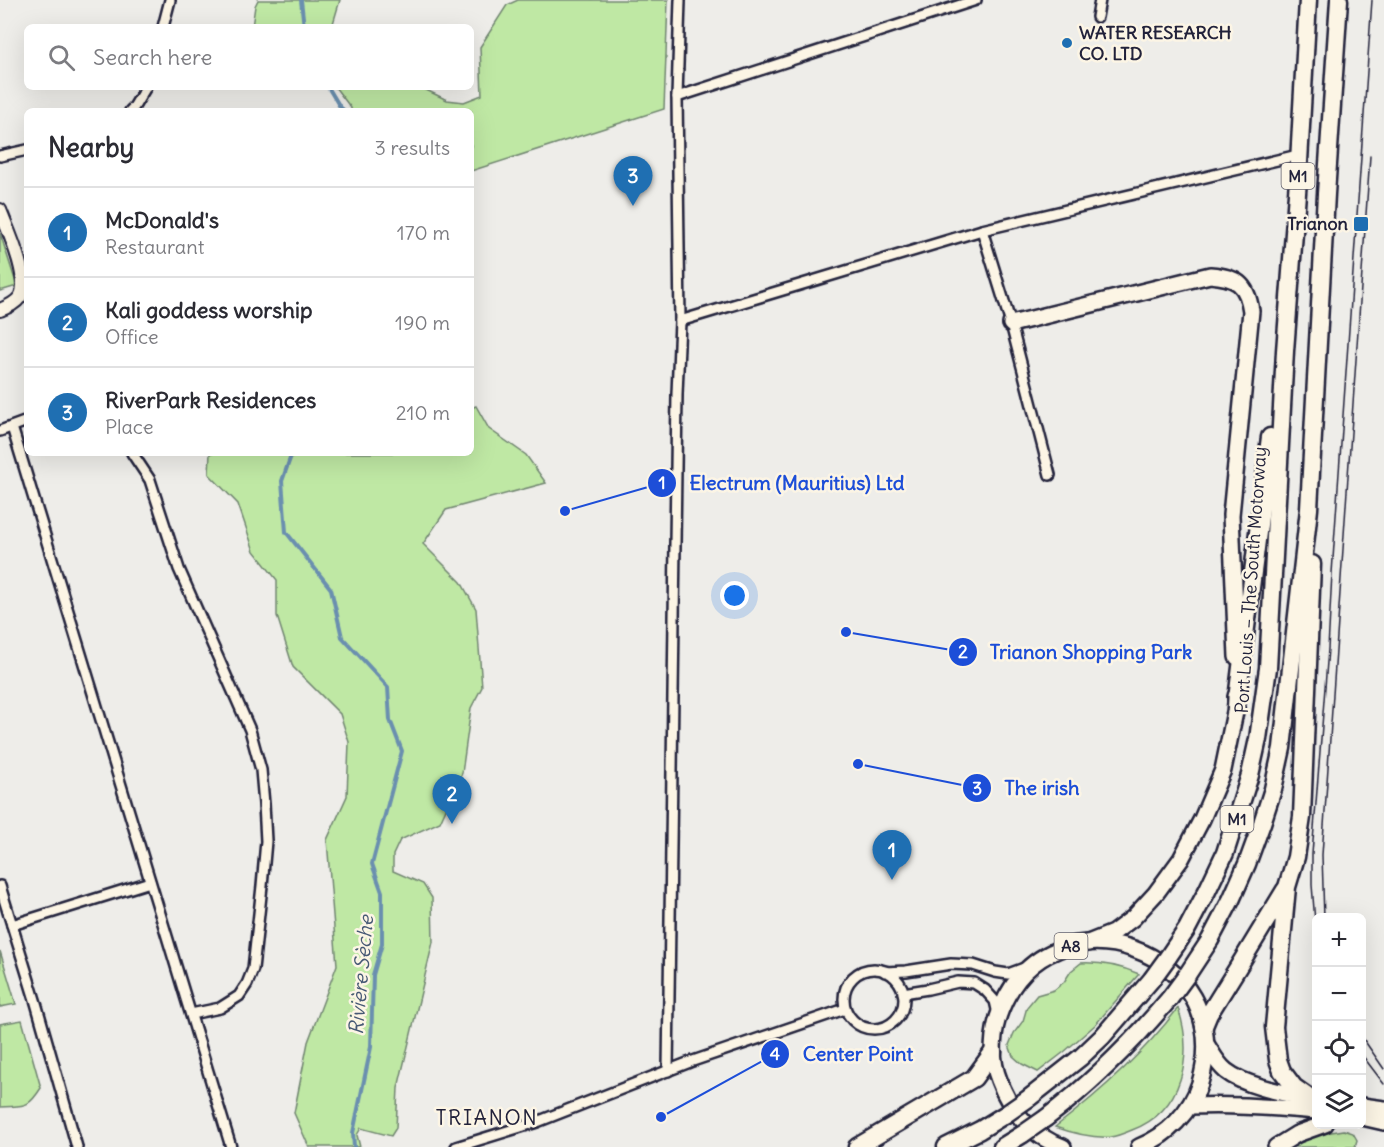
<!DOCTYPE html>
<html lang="en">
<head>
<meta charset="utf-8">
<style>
  body { margin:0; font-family:Delius,sans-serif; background:#f7f7f7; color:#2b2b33 }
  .controls { position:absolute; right:18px; bottom:18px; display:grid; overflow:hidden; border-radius:9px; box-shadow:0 6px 24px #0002 }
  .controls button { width:54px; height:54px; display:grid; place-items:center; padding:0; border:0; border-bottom:2px solid #e1e1e2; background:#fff; color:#2b2b33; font:30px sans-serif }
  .you { position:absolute; left:735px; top:596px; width:21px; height:21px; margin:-15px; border:4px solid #fff; border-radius:50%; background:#1a73e8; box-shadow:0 0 0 9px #1a73e833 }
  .badge { display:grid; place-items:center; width:39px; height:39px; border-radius:50%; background:#1f6fb2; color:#fff; font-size:20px; font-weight:700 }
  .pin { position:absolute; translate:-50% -50px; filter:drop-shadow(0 2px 3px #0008) }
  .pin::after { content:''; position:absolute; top:32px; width:21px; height:18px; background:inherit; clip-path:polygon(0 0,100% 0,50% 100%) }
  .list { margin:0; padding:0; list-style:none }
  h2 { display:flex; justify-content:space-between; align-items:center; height:78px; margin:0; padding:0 24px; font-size:26px }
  h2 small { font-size:20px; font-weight:400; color:#7c7c81 }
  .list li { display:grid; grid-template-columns:39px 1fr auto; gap:18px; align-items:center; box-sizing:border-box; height:90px; padding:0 24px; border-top:2px solid #e1e1e2 }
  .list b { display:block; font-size:22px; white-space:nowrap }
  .list p { margin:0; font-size:20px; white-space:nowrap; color:#7c7c81 }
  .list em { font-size:20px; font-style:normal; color:#7c7c81 }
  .icon { flex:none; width:33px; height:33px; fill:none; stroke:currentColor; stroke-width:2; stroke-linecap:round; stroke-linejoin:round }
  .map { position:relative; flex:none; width:1384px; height:1147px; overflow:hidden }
  .search { position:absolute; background:#fff; box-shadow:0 6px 24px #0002; left:24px; top:24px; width:450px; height:66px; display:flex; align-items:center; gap:15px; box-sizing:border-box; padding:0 21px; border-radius:9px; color:#7c7c81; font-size:22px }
  .panel { position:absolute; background:#fff; box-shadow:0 6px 24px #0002; left:24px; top:108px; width:450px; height:348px; border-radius:9px }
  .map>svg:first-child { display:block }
</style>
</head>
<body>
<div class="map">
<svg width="1384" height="1147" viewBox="0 0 1384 1147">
  <rect width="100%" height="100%" fill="#eeede9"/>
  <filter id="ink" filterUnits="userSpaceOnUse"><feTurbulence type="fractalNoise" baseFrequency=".0167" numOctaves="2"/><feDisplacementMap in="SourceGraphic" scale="12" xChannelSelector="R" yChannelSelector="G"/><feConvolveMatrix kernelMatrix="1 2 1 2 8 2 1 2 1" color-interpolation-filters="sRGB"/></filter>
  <g filter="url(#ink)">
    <g fill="#bfe8a4" stroke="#708570" stroke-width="1.5">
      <polygon points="258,0 340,0 332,27 252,27 255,6"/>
      <polygon points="518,0 668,0 664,109 471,171 471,111 351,111 351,108 335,87 420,87 447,100 464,102 482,95 480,47 507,5"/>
      <polygon points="0,233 17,286 0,291"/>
      <polygon points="476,406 489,429 526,455 546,483 446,510 423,544 461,582 476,609 482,687 471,708 462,773 440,822 400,840 393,855 393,871 423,884 432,898 433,942 398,1088 396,1128 391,1136 361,1128 357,1135 360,1147 309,1147 294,1113 308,1042 337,965 327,840 347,796 349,742 340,714 293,667 277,616 277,580 254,551 238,504 209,474 210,453 471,453 471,408"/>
      <polygon points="0,951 16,1004 0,1007"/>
      <path d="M1081,963C1102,962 1120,966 1139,974L1095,1025L1064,1052L1038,1072L1022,1064L1013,1056L1009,1045L1014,1033L1023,1021L1027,1007L1037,995L1054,990L1064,982L1071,971Z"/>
      <path d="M1178,1008C1194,1055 1183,1111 1132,1130C1125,1133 1118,1136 1110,1137C1092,1138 1072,1133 1055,1127C1101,1092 1143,1054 1178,1008Z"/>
      <path d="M22,1020L41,1088C27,1110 24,1105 0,1107V1024Z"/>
      <path d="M1344,1130L1353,1133L1357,1140L1355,1147H1293C1309,1137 1326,1132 1344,1130Z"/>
    </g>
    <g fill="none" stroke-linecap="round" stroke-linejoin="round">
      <g stroke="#6b8faf" stroke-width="4">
        <polyline points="301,0 304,27"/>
        <polyline points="328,87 340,107 345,111"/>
        <polyline points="292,453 282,481 286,532 331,589 342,637 388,687 390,720 402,751 372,864 382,892 382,944 373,975 371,1047 353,1133 354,1147"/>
      </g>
      <defs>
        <g id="minor">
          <polyline points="1097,17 1100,0"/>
          <polyline points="163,27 170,0"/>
          <polyline points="677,97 976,0"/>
          <polyline points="130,111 134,107 146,87"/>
          <polyline points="0,156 27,150"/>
          <polyline points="982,230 1011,324 1050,475"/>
          <polyline points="680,321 982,230 1294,156"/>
          <polyline points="12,427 231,1147"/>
          <polyline points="0,431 27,421"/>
          <polyline points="132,453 150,480 179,569 250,730 261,770 264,804 266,841 262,886 253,969 247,984 239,996 220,1008 191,1014"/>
          <polyline points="0,886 36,1003 77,1147"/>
          <polyline points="12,925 150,882"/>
          <circle cx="874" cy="999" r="30"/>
          <polyline points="885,972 906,971 951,964 973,965 995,972 1008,974 1027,967"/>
          <polyline points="903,993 928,989 958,982 974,983 985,990 995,1001 998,1014"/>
          <polyline points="668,1071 677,394 680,321 677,97 680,0"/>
          <polyline points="456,1147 537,1122 690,1062 845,1009"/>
        </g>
        <path id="tertiary" d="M0,210C7,228 31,279 20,297C15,304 7,307 0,310"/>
        <g id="primary">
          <path d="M1011,324L1210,275C1236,277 1247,283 1251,311L1231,515L1237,657"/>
          <polyline points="1088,943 1113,933 1133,918 1156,893 1181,859 1202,819 1223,770 1236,707 1236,696"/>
          <path d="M1206,1044C1212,1053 1217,1064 1226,1071C1245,1086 1284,1093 1308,1098"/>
          <path d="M1190,1106C1232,1104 1274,1107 1316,1111"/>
          <polyline points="1362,1106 1384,1109"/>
          <polyline points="1362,1117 1384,1122"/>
          <path d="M1063,1147C1031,1136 1010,1110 999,1080C990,1058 992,1031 1001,1009C1051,885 1240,949 1200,1083C1191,1112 1167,1136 1139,1147"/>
          <polyline points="1276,1147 1297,1134 1325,1124"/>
        </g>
        <g id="trunk">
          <polyline points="1236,707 1270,437"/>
          <polyline points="1168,957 1187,929 1207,891 1225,853 1250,775 1258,739 1268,668 1285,351 1298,180 1308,0"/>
          <polyline points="1187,975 1210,940 1231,900 1247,864 1262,823 1273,789 1282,748 1309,509 1326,194 1339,0"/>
          <polyline points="1204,1026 1209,1014 1240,964 1285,890"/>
          <polyline points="1029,1098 1081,1057 1102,1037 1152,979"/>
          <polyline points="1311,1099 1294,1087 1282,1071 1278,1060 1274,1027 1287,887 1296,857 1302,817 1312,564"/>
          <path d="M1046,1118C1092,1083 1132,1043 1170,998"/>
          <polyline points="857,1147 974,1078 993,1052"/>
          <polyline points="946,1147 980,1130 1006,1114"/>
          <polyline points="1002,1147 1023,1134"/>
        </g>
      </defs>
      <use href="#minor" stroke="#22223b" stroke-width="14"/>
      <use href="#tertiary" stroke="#22223b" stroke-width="16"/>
      <use href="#primary" stroke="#22223b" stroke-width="20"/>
      <use href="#trunk" stroke="#22223b" stroke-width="21"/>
      <use href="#minor" stroke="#fcf5e5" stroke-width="9"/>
      <use href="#tertiary" stroke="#fcf5e5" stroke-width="12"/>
      <use href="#primary" stroke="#fcf5e5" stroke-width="15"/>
      <use href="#trunk" stroke="#fcf5e5" stroke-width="16"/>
      <g stroke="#22223b" stroke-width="1.5">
        <polyline points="1324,918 1322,855 1370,156"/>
        <polyline points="1316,934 1312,885 1312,854 1328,649 1332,573 1372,0"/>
        <polyline points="1362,1037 1384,1069"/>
        <polyline points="1362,1055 1384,1084"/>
      </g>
      <defs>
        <g id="trunk-bridge">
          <polyline points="1152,979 1168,957"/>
          <polyline points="1170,998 1187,975"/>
          <polyline points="1006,1114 1029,1098"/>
          <polyline points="1023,1134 1046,1118"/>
        </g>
      </defs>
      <use href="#trunk-bridge" stroke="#22223b" stroke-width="21" stroke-linecap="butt"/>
      <use href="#trunk-bridge" stroke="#fcf5e5" stroke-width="16"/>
    </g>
  </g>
  <g fill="#1f6fb2" stroke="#fcf5e5" stroke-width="2">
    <circle cx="1067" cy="43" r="6"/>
    <rect x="1353" y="216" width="16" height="16" rx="3"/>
  </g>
  <g text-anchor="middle" stroke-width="5" stroke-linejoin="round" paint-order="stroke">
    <g fill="#fcf5e5" stroke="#63616e" stroke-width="1.5">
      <rect x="1281.5" y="163" width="33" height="26" rx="4.5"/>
      <rect x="1220.5" y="806" width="33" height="26" rx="4.5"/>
      <rect x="1054.5" y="933" width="33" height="26" rx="4.5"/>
    </g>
    <g font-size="16" font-weight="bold" fill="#22223b">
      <text x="1298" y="182">M1</text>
      <text x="1237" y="825">M1</text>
      <text x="1071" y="952">A8</text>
    </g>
    <g font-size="18" font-weight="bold" fill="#22223b" stroke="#fcf5e5" text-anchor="start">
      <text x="1079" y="39">WATER RESEARCH<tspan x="1079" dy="21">CO. LTD</tspan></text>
      <text x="1348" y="230" text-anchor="end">Trianon</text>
    </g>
    <g font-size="18" fill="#22223b" stroke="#fcf5e5">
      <text transform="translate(1251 580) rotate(-86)" y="6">Port Louis – The South Motorway</text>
    </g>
    <g font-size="20" font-style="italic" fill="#475975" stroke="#fcf5e5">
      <text transform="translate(361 975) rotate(-85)" y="7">Rivière Sèche</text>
    </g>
    <g font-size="21" letter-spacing="1.5" fill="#22223b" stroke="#fcf5e5">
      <text x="487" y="1125">TRIANON</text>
    </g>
  </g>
  <path fill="none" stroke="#1d4ed8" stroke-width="2" d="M565 511L662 483M846 632L963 652M858 764L977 788M661 1117L775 1054"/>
  <g fill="#1d4ed8" stroke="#fcf5e5" stroke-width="2">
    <circle cx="565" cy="511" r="6"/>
    <circle cx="846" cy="632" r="6"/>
    <circle cx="858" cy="764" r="6"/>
    <circle cx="661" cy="1117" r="6"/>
    <circle cx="662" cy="483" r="15"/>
    <circle cx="963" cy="652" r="15"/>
    <circle cx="977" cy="788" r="15"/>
    <circle cx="775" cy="1054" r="15"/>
  </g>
  <g font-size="18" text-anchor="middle" font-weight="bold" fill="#fff">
    <text x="662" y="489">1</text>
    <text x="963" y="658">2</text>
    <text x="977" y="795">3</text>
    <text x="775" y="1060">4</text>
  </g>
  <g font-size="20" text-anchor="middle" font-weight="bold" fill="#1d4ed8" stroke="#fcf5e5" stroke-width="5" stroke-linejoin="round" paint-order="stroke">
    <text x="797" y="490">Electrum (Mauritius) Ltd</text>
    <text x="1091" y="659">Trianon Shopping Park</text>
    <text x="1042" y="795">The irish</text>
    <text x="858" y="1061">Center Point</text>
  </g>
</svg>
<div class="controls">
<button>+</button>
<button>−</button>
<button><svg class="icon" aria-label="locate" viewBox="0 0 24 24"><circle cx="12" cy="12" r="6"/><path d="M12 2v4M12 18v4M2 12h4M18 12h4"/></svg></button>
<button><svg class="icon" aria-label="layers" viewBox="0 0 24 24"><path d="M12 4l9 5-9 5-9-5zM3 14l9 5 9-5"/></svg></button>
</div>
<div class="you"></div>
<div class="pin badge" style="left:892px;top:880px">1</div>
<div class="pin badge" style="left:452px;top:824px">2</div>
<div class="pin badge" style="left:633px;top:206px">3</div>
<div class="search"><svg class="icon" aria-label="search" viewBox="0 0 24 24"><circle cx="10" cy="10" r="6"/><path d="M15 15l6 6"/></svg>Search here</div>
<section class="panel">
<h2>Nearby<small>3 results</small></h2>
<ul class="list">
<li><span class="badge">1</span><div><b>McDonald's</b><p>Restaurant</p></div><em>170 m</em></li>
<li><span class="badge">2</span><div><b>Kali goddess worship</b><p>Office</p></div><em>190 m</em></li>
<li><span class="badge">3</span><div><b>RiverPark Residences</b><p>Place</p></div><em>210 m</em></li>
</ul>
</section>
</div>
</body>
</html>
